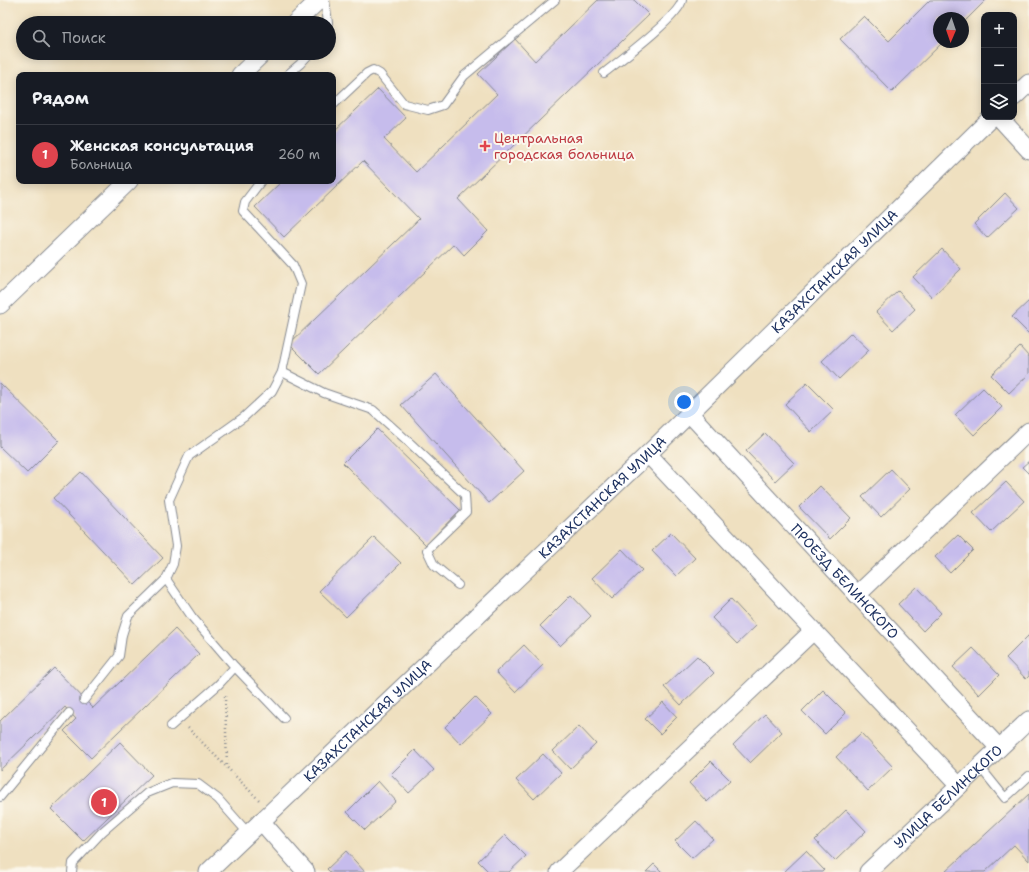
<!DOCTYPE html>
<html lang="ru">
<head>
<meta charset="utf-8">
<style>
  body { margin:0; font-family:"Shantell Sans",sans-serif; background:#242831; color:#f1f3f6 }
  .controls { position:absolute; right:12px; top:12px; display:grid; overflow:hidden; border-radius:8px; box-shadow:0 2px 10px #0003 }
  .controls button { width:36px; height:36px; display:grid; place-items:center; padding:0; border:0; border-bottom:1px solid #363941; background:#171b24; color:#f1f3f6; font:20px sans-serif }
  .compass { position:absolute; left:933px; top:12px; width:36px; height:36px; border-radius:50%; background:#171b24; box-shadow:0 2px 10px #0003; rotate:182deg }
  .you { position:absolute; left:684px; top:402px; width:14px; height:14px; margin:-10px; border:3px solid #fff; border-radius:50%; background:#1a73e8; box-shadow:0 0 0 6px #1a73e833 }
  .badge { display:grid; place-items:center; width:26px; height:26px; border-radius:50%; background:#d690ce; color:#fff; font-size:13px; font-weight:700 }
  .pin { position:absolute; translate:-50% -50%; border:2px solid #fff; box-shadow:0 1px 4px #0006 }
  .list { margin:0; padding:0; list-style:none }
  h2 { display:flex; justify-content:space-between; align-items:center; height:52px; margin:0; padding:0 16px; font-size:17px }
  h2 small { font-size:13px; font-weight:400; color:#9ea1a6 }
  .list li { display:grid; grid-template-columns:26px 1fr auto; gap:12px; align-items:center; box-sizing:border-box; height:60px; padding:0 16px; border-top:1px solid #363941 }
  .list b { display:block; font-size:15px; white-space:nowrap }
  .list p { margin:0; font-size:13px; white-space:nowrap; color:#9ea1a6 }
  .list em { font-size:13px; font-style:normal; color:#9ea1a6 }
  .icon { flex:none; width:22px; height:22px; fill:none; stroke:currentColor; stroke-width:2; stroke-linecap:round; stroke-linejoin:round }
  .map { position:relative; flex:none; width:1029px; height:872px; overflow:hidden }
  .search { position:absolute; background:#171b24; box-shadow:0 2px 10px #0003; left:16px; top:16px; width:320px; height:44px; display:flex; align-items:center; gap:10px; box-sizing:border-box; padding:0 14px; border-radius:22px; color:#9ea1a6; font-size:15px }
  .panel { position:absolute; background:#171b24; box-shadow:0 2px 10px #0003; left:16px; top:72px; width:320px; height:112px; border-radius:8px }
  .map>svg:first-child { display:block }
</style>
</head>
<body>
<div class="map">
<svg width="1029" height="872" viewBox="0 0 1029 872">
  <rect width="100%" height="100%" fill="#fbf7ec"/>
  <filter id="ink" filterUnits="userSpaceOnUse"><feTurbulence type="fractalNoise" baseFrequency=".025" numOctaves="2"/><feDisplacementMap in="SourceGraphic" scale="8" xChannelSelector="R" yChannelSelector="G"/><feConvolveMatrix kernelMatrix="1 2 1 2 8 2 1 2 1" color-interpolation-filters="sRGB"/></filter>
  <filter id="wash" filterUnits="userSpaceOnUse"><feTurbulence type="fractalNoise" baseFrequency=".012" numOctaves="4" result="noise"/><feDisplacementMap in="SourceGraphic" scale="16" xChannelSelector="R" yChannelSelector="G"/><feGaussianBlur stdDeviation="0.9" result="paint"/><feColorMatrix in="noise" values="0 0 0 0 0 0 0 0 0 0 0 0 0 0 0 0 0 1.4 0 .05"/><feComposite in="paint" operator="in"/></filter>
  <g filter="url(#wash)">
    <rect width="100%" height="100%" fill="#efe0c0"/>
    <g id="blocks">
      <g fill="#c6bcec">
        <polygon points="598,0 634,0 649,15 458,199 488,231 464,255 454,244 319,374 289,344 419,219 363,161 284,237 255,207 282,181 333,181 333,132 378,89 406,118 384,139 416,172 497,94 478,74 515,39 535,61"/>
        <polygon points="930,0 986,0 963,23 963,18 939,18 939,42 943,42 892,92 840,39 864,16 889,41"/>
        <polygon points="1005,193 1019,208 987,238 974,224"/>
        <polygon points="942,249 961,269 932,297 913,277"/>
        <polygon points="898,291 915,309 893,330 876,312"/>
        <polygon points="1029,301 1029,334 1012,317"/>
        <polygon points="851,333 869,350 839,379 822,361"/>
        <polygon points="1020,347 1029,357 1029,374 1009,393 991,375"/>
        <polygon points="436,374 524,471 489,503 401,405"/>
        <polygon points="0,383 59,441 27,473 0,447"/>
        <polygon points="807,383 834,410 811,432 785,404"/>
        <polygon points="983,388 1002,407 974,435 955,415"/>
        <polygon points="377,429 460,510 426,545 343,463"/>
        <polygon points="765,433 794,463 775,481 746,451"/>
        <polygon points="1029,461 1029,474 1022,467"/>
        <polygon points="891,469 910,489 881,517 862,497"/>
        <polygon points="81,472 163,558 135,585 53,498"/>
        <polygon points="1006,482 1024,501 991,532 973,513"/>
        <polygon points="820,486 851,518 830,539 799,507"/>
        <polygon points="671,533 695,558 676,576 652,551"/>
        <polygon points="958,535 973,550 950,573 935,557"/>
        <polygon points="374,537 401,563 346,617 319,591"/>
        <polygon points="622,549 642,570 612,599 592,578"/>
        <polygon points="916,587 941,613 923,631 898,604"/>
        <polygon points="571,595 591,616 560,646 540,626"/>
        <polygon points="731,599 756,626 737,644 712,618"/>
        <polygon points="175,629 199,654 91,758 64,731 76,719 65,707 0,770 0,721 54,668 93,708"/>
        <polygon points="1029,635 1029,676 1026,679 1006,658"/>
        <polygon points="524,645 543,665 515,692 496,672"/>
        <polygon points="973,648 999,675 979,695 953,667"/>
        <polygon points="697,656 714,673 681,705 664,687"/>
        <polygon points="823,690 846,713 825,734 802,711"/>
        <polygon points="475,697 492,714 461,744 445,727"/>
        <polygon points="663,702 677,717 660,734 645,719"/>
        <polygon points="765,714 782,732 750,763 733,745"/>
        <polygon points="579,726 596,744 570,769 553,751"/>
        <polygon points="861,733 893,767 868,791 836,757"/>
        <polygon points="120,742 152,775 83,841 51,809"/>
        <polygon points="415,750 434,770 409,793 391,774"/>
        <polygon points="543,754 561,773 534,799 516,780"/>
        <polygon points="711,761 730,780 707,802 689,783"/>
        <polygon points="378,781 396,801 365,830 347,812"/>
        <polygon points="1029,794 1029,861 1014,845 985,872 945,872"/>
        <polygon points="846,810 866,831 835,861 815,840"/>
        <polygon points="696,821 713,839 692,858 675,841"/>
        <polygon points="505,835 526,856 509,872 489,872 478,861"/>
        <polygon points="346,851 365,872 330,872 327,869"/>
        <polygon points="806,851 824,870 822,872 784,872"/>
        <polygon points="654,864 662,872 646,872"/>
      </g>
    </g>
  </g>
  <g filter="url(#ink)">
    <use href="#blocks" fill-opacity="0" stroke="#85888f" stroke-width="1"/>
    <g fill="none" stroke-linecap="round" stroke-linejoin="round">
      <defs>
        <g id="lane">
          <polyline points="325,0 328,23"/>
          <polyline points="329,31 329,32"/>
          <path d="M604,73C619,61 680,16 682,0"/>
          <polyline points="287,75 300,64 310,53"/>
          <polyline points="333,105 367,73 373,70 380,74 404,104 428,110 443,105 464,76 555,0"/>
          <polyline points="282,372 324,393 373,410 411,444 465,495 466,512 427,550 434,565 458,585"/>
          <polyline points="166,579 192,617 235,667 218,685 171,726"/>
          <polyline points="235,667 284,718"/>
          <polyline points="84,700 119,656 122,635 128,616 166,579 173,564 176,546 169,500 189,456 244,417 272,391 282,372 301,284 293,265 243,211 245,202 261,181"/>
          <polyline points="980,767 1005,798 1029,776"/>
          <polyline points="0,797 69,713"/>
          <polyline points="72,872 73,863 102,832 147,793 172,783 198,784 218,799 248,833"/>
        </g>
        <g id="street">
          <polyline points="295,23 319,0"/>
          <polyline points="240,75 263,53"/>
          <polyline points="1014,97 1029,83"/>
          <polyline points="999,117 1029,150"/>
          <polyline points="0,305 129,181"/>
          <path id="s1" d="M690,414L999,748"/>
          <polyline points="648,454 959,786"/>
          <polyline points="857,595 1029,431"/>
          <polyline points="261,821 306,872"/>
          <path id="s2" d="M208,872L648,454L992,117"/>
          <polyline points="559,872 813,631"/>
          <path id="s3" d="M868,872L1029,720"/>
        </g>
      </defs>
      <use href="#lane" stroke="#85888f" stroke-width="10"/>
      <use href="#street" stroke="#85888f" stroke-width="19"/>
      <g stroke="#85888f" stroke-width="2.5" stroke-dasharray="1 3" stroke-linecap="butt">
        <polyline points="225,696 227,767"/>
        <polyline points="188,728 259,800"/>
      </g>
      <use href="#lane" stroke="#fff" stroke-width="8"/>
      <use href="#street" stroke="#fff" stroke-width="17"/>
    </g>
  </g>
  <path fill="#e0444e" stroke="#fbf7ec" stroke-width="1.5" d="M483 140h4v4h4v4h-4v4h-4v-4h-4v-4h4z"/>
  <g text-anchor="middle" stroke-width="4" stroke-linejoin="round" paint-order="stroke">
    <g font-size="14" fill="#be3a42" stroke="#fbf7ec" text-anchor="start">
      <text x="494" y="143">Центральная<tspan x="494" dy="16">городская больница</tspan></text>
    </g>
    <g font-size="14" fill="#1b2f5e" stroke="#fbf7ec">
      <text dy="5" stroke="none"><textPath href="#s2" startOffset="868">КАЗАХСТАНСКАЯ УЛИЦА</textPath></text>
      <text dy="5" stroke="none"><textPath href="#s2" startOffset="544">КАЗАХСТАНСКАЯ УЛИЦА</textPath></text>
      <text dy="5" stroke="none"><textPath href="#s1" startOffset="228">ПРОЕЗД БЕЛИНСКОГО</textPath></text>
      <text dy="5" stroke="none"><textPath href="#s2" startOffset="220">КАЗАХСТАНСКАЯ УЛИЦА</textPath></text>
      <text dy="5" stroke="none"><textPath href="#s3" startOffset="110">УЛИЦА БЕЛИНСКОГО</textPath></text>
    </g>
  </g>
</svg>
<div class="controls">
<button>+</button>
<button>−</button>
<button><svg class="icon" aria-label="layers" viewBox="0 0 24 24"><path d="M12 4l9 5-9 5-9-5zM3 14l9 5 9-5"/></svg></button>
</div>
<svg class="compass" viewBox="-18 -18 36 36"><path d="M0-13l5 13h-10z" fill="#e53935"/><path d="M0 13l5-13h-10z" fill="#9ea1a6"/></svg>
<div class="you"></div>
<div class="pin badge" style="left:104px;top:802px;background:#e0444e">1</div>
<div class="search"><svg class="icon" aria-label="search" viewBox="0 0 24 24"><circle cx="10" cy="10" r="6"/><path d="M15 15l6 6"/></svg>Поиск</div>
<section class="panel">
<h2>Рядом<small></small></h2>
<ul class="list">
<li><span class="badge" style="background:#e0444e">1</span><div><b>Женская консультация</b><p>Больница</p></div><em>260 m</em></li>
</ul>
</section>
</div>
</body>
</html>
